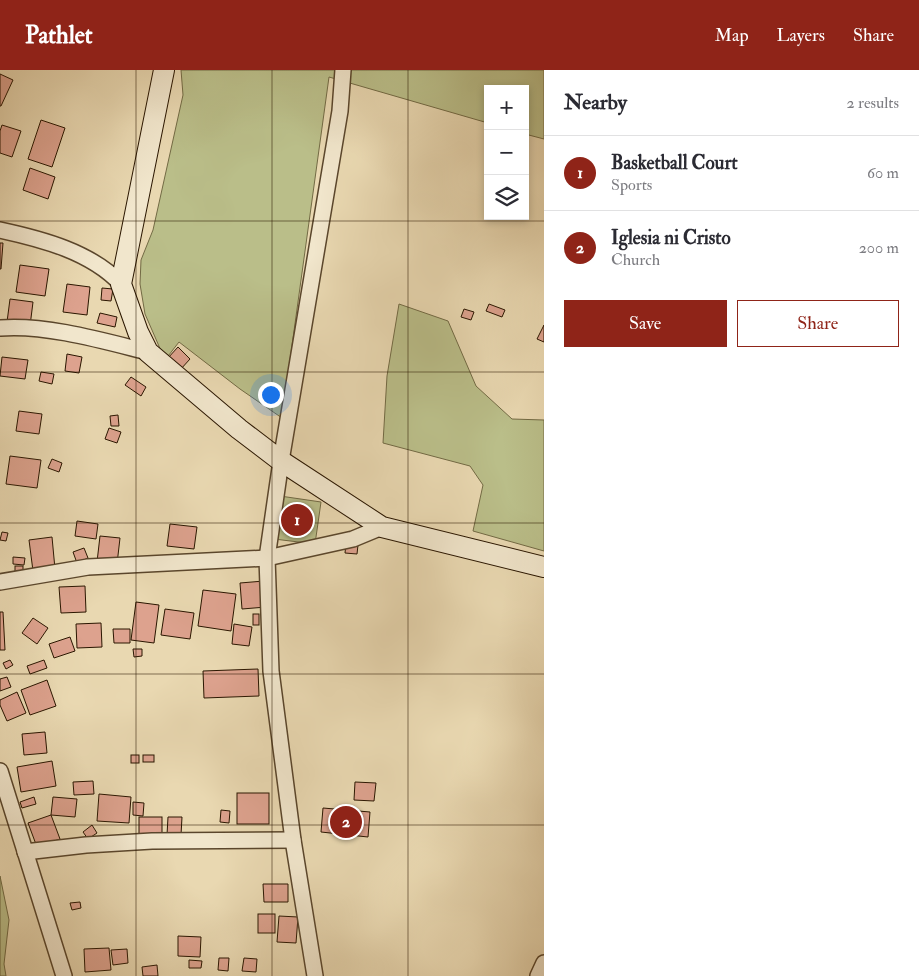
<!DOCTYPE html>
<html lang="en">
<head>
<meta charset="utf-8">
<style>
  body { margin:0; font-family:"IM FELL Double Pica",serif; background:#f2f2f3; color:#2b2b33 }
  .controls { position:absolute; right:15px; top:15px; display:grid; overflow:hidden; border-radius:0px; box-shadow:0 2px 8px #0003 }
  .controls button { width:45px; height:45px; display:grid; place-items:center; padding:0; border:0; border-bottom:1px solid #e1e1e2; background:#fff; color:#2b2b33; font:25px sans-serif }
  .you { position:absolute; left:270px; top:324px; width:18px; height:18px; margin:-12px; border:4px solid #fff; border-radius:50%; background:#1a73e8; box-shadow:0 0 0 8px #1a73e833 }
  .badge { display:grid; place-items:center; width:32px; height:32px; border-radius:50%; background:#8f2418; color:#fff; font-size:16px; font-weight:700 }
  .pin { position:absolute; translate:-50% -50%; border:2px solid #fff; box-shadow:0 1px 5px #0006 }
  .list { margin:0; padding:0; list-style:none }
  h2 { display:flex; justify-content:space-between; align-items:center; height:65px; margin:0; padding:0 20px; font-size:21px }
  h2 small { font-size:16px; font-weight:400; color:#7c7c81 }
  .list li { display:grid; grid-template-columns:32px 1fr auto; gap:15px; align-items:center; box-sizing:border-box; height:75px; padding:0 20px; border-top:1px solid #e1e1e2 }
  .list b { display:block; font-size:19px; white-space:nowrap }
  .list p { margin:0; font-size:16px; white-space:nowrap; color:#7c7c81 }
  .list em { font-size:16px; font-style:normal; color:#7c7c81 }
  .actions { display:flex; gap:10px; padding:15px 20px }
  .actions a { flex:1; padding:11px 0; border:1px solid #8f2418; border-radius:0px; text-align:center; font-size:18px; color:#8f2418 }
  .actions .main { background:#8f2418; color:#fff }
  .icon { flex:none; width:28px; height:28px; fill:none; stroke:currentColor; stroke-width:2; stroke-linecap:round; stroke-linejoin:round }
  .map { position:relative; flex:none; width:544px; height:906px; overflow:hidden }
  header { display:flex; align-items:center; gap:30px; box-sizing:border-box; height:70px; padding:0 25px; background:#8f2418; color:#fff }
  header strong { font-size:24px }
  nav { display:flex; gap:28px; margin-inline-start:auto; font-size:18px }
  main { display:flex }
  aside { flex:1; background:#fff }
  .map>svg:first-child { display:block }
</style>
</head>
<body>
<header>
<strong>Pathlet</strong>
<nav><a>Map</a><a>Layers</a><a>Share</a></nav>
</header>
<main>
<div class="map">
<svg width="544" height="906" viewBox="0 0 544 906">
  <rect width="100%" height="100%" fill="#e9d8b1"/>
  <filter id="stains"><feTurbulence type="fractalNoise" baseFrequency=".004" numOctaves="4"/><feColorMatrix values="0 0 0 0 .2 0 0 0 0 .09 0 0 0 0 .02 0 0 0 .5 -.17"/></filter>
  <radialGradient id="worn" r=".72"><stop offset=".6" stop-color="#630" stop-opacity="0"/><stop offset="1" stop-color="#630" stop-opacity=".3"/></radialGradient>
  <g fill="#babe89" stroke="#726a44">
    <polygon points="181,0 544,0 544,69 525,64 525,19 488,19 488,53 329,7 282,348 240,319 179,272 165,290 145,244 140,214 141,190 153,160 183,25"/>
    <polygon points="399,234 448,251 476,316 512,349 544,350 544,481 473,461 483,415 470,396 383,373 387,306"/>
    <polygon points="280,426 321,432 315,474 274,469"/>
    <polygon points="0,806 9,850 4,894 6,906 0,906"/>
  </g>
  <g fill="#dda28e" stroke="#2a1600">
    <polygon points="0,4 13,10 1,36 0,36"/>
    <polygon points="41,50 65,58 52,97 28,89"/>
    <polygon points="2,55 21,61 12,87 0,83 0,61"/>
    <polygon points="30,98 55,107 48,129 23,120"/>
    <polygon points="0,173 3,173 1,199 0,199"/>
    <polygon points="20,195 49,199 45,226 16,222"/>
    <polygon points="67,214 90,217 87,245 63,242"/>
    <polygon points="102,218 113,219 111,231 101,230"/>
    <polygon points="10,229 33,232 30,256 7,252"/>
    <polygon points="489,234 505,240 502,247 486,241"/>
    <polygon points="464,239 474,242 471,250 461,247"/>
    <polygon points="100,243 117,247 115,257 97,253"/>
    <polygon points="544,255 544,272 537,269"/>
    <polygon points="178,277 190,289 180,300 167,289"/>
    <polygon points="67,284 82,287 79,303 65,301"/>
    <polygon points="2,287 28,290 25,309 0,306"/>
    <polygon points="41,302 54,304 52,314 39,311"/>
    <polygon points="131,307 146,317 141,326 125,315"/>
    <polygon points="19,341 42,344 39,364 16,361"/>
    <polygon points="118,345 119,356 111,356 110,346"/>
    <polygon points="109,358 121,362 117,373 105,369"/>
    <polygon points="10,386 41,390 37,418 6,414"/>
    <polygon points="52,389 62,393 59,402 48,398"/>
    <polygon points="77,451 98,454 96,469 75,466"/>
    <polygon points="170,454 197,457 194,479 167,476"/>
    <polygon points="2,462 8,463 6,471 0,470"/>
    <polygon points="100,466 120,468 117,494 97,492"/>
    <polygon points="52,467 55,499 33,501 29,470"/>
    <polygon points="346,473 358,475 357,484 345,483"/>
    <polygon points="84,478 88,488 77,493 73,482"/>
    <polygon points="13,487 25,488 24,495 13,494"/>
    <rect x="15" y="496" width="8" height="9"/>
    <polygon points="264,511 266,537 242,539 240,513"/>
    <polygon points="85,516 86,542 61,543 59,517"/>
    <polygon points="203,520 236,524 231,561 198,556"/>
    <polygon points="136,532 159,535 154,573 131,570"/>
    <polygon points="165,539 194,543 190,569 161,565"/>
    <polygon points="0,542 3,542 5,580 0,580"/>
    <rect x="253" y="544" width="6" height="11"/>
    <polygon points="33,548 48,558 37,574 22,563"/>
    <polygon points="101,553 102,577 77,578 76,554"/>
    <polygon points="234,554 252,557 249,576 232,574"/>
    <polygon points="113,559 130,559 130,573 114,573"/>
    <polygon points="70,567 75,581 54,588 49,574"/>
    <polygon points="133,579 142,579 142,586 134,587"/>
    <polygon points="10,590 13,595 6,599 3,593"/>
    <polygon points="44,590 47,598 30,604 27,596"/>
    <polygon points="258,599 259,626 204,628 203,601"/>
    <polygon points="7,607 11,617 0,621 0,609"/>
    <polygon points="47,610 56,636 30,645 21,620"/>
    <polygon points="17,622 26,643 7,651 0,635 0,630"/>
    <polygon points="45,662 47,683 24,685 22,664"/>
    <rect x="131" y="685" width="8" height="8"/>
    <rect x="143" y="685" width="11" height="7"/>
    <polygon points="52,691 56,716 21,722 17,697"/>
    <polygon points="93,711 94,724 74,725 73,712"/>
    <polygon points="355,712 376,713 374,731 354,730"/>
    <rect x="237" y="723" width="32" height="31"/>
    <polygon points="99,724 131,727 129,753 97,751"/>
    <polygon points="34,727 36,734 22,738 20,732"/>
    <polygon points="53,727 77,729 75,747 51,745"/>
    <polygon points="133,732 144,733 143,746 133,745"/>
    <polygon points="323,738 370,742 368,767 321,762"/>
    <polygon points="221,740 230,741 229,753 220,752"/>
    <polygon points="51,745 60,769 37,777 28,753"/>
    <rect x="139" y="747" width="23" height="22"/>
    <polygon points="168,747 182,747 181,765 167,765"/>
    <polygon points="92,755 97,763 88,769 83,762"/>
    <polygon points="263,814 288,814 288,832 264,832"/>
    <polygon points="80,832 81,838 72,840 70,833"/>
    <rect x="258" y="844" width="17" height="19"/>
    <polygon points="279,846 298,847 296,873 277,872"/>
    <polygon points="178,866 201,867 200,887 178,886"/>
    <polygon points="109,878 111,900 85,902 84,879"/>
    <polygon points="127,879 128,893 113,895 111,880"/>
    <polygon points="219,888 229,888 228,901 218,900"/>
    <polygon points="244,888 257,889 256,902 242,901"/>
    <polygon points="189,890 202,891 201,898 189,898"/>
    <polygon points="157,895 158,906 143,906 142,897"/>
  </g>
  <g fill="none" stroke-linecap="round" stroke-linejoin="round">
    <defs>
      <g id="street">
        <path d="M0,160C42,169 91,182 121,214"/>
        <path d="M0,258C45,254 104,271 148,282"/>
        <polyline points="0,512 88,497 267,488 353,469 382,457"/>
        <polyline points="0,701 64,906"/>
        <polyline points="25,782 86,775 152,771 293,770"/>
        <polyline points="315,906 293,770 271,601 267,488 281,391 340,41 343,0"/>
        <polyline points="538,906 544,893"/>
      </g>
      <polyline id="secondary" points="164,0 121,214 138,262 148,282 239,359 281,391 382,457 544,497"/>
    </defs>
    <use href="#street" stroke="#5a462c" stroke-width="18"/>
    <use href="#secondary" stroke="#2a1600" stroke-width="22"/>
    <use href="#street" stroke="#f1e6cc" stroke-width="15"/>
    <use href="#secondary" stroke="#f1e6cc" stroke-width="20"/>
  </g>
  <path fill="none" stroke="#2a1600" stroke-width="1" stroke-opacity="0.55" d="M136,0V906M272,0V906M408,0V906M0,151H544M0,302H544M0,453H544M0,604H544M0,755H544"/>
  <rect width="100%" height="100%" filter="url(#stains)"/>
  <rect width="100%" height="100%" fill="url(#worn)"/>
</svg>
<div class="controls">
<button>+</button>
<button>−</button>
<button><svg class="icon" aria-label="layers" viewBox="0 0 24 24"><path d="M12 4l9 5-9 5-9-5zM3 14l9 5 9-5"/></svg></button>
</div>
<div class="you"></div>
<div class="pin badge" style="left:297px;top:450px">1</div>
<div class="pin badge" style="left:346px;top:752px">2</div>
</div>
<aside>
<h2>Nearby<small>2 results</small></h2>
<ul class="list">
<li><span class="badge">1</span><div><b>Basketball Court</b><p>Sports</p></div><em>60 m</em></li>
<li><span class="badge">2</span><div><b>Iglesia ni Cristo</b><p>Church</p></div><em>200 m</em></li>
</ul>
<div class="actions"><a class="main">Save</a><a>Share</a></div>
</aside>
</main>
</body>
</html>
